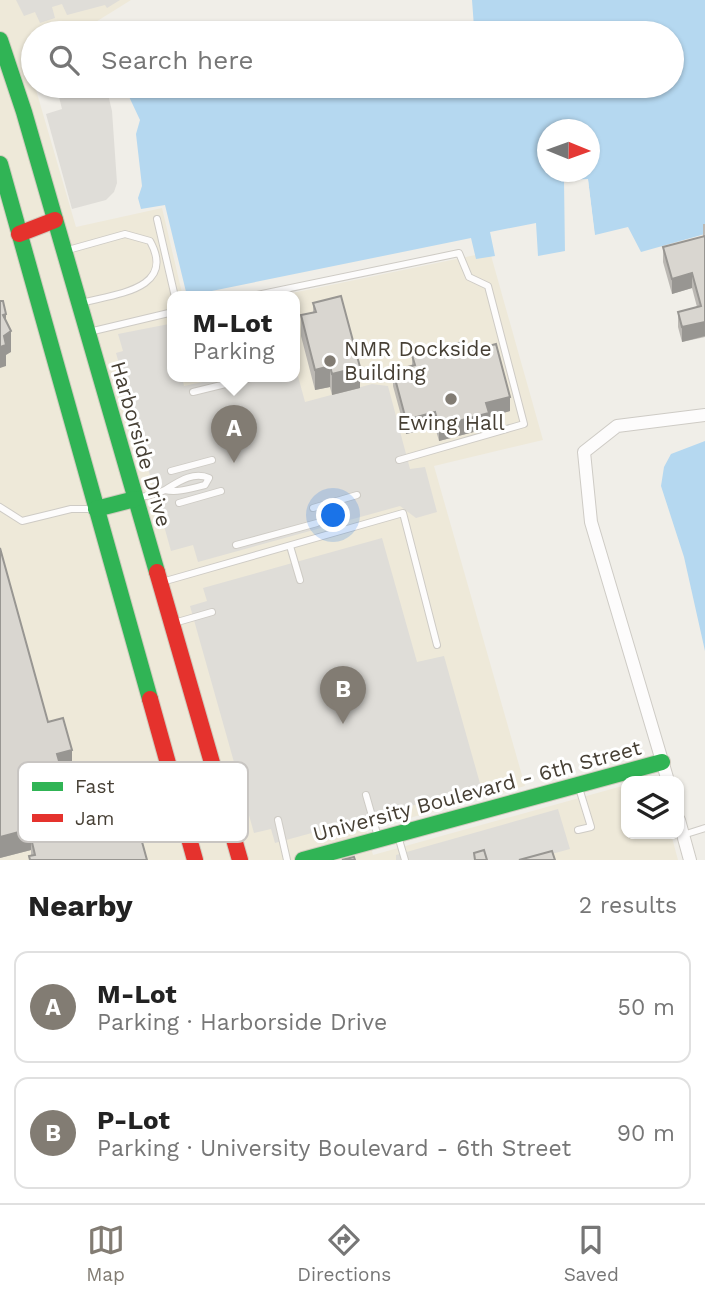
<!DOCTYPE html>
<html lang="en">
<head>
<meta charset="utf-8">
<style>
  body { margin:0; font-family:"Work Sans",sans-serif; background:#f6f6f6; color:#222 }
  .controls { position:absolute; right:21px; bottom:21px; display:grid; overflow:hidden; border-radius:14px; box-shadow:0 2px 5px #0004 }
  .controls button { width:63px; height:63px; display:grid; place-items:center; padding:0; border:0; border-bottom:2px solid #e0e0e0; background:#fff; color:#222; font:35px sans-serif }
  .compass { position:absolute; left:537px; top:119px; width:63px; height:63px; border-radius:50%; background:#fff; box-shadow:0 2px 5px #0004; rotate:91deg }
  .you { position:absolute; left:334px; top:516px; width:24px; height:24px; margin:-18px; border:5px solid #fff; border-radius:50%; background:#1a73e8; box-shadow:0 0 0 10px #1a73e833 }
  .badge { display:grid; place-items:center; width:46px; height:46px; border-radius:50%; background:#827c73; color:#fff; font-size:23px; font-weight:700 }
  .pin { position:absolute; translate:-50% -58px; filter:drop-shadow(0 2px 4px #0008) }
  .pin::after { content:''; position:absolute; top:37px; width:24px; height:21px; background:inherit; clip-path:polygon(0 0,100% 0,50% 100%) }
  .popup { position:absolute; left:167px; top:291px; width:133px; height:91px; box-sizing:border-box; display:grid; place-content:center; border-radius:14px; background:#fff; filter:drop-shadow(0 2px 5px #0005); font-size:23px; white-space:nowrap; color:#767676 }
  .popup b { font-size:26px; color:#222 }
  .popup::after { content:''; position:absolute; left:50%; top:100%; margin-left:-14px; border:14px solid transparent; border-top-color:#fff }
  .list { margin:0; padding:0; list-style:none }
  h2 { display:flex; justify-content:space-between; align-items:center; height:91px; margin:0; padding:0 28px; font-size:30px }
  h2 small { font-size:23px; font-weight:400; color:#767676 }
  .list li { display:grid; grid-template-columns:46px 1fr auto; gap:21px; align-items:center; box-sizing:border-box; height:112px; margin:0 14px 14px; padding:0 14px; border:2px solid #e0e0e0; border-radius:14px }
  .list b { display:block; font-size:26px; white-space:nowrap }
  .list p { margin:0; font-size:23px; white-space:nowrap; color:#767676 }
  .list em { font-size:23px; font-style:normal; color:#767676 }
  .icon { flex:none; width:38px; height:38px; fill:none; stroke:currentColor; stroke-width:2; stroke-linecap:round; stroke-linejoin:round }
  .map { position:relative; flex:none; width:705px; height:860px; overflow:hidden }
  .search { position:absolute; background:#fff; box-shadow:0 2px 5px #0004; left:21px; right:21px; top:21px; height:77px; display:flex; align-items:center; gap:18px; box-sizing:border-box; padding:0 24px; border-radius:38px; color:#767676; font-size:26px }
  .sheet { height:343px; background:#fff }
  nav { display:flex; justify-content:space-around; align-items:center; box-sizing:border-box; height:98px; border-top:2px solid #e0e0e0; background:#fff; font-size:19px; color:#767676 }
  nav a { display:grid; justify-items:center; gap:4px }
  nav .on { color:#827c73 }
  .map>svg:first-child { display:block }
</style>
</head>
<body>
<div class="map">
<svg width="705" height="860" viewBox="0 0 705 860">
  <rect width="100%" height="100%" fill="#f0eee8"/>
  <polygon fill="#eee9d9" points="0,0 131,0 78,33 33,33 33,63 29,66 76,227 162,208 183,297 173,297 173,377 295,377 295,297 273,297 490,252 543,440 434,466 525,786 366,830 373,855 626,785 626,834 671,834 678,860 0,860"/>
  <g fill="#dfddd8">
    <polygon points="16,0 120,0 107,8 105,5 67,15 62,4 52,7 55,18 40,23 35,12 24,16"/>
    <polygon points="106,86 112,111 117,183 114,192 106,200 72,209 46,114 62,109 59,97"/>
    <polygon points="169,324 173,341 173,377 182,377 184,386 226,377 295,377 295,365 305,402 372,384 388,386 410,469 425,467 437,512 416,518 400,506 198,562 193,545 171,551 116,353 123,351 118,334"/>
    <polygon points="382,538 417,662 444,656 481,787 275,843 271,829 254,833 190,606 207,601 203,588"/>
    <polygon points="558,809 570,849 548,855 549,860 396,860 396,855"/>
  </g>
  <g fill="#b5d8f0" fill-rule="evenodd">
    <path d="M472,0H705V234L641,252L628,227L595,235L588,180H565V251L538,256L536,223L490,232L495,256L476,259L471,238L187,296L165,205L141,209L138,198L142,186L136,134L140,120L124,86H672V33H385L468,22L470,27H474ZM548,130H590V172H548Z"/>
    <polygon points="705,441 705,651 684,557 661,486 664,467 671,454"/>
  </g>
  <polygon fill="#f0eee8" points="588,179 595,239 585,183 568,184 569,251 565,254 564,180"/>
  <g fill="none" stroke-linecap="round" stroke-linejoin="round">
    <defs>
      <g id="lane">
        <polyline points="157,219 175,297"/>
        <path d="M68,250L125,234L150,241C177,290 114,294 81,303"/>
        <polyline points="247,297 459,253 469,277 488,286 524,424 399,460"/>
        <polyline points="89,332 173,312"/>
        <polyline points="193,392 254,377"/>
        <polyline points="171,471 212,460"/>
        <path d="M137,498C146,496 157,494 165,490C178,482 193,471 209,478L205,485C192,488 178,493 165,490"/>
        <polyline points="179,503 221,491"/>
        <polyline points="0,507 22,521 71,509 94,509"/>
        <polyline points="313,508 357,495"/>
        <polyline points="236,545 317,523"/>
        <polyline points="290,546 300,580"/>
        <polyline points="162,582 403,513 437,645"/>
        <polyline points="174,623 212,612"/>
        <polyline points="366,795 378,837"/>
        <polyline points="278,820 287,860"/>
        <polyline points="578,830 591,827 579,788"/>
        <polyline points="683,835 705,828"/>
        <polyline points="398,836 405,860"/>
      </g>
      <g id="street">
        <polyline points="668,781 591,522 584,452 617,426 705,415"/>
        <polyline points="679,820 690,860"/>
      </g>
      <g id="fast">
        <polyline points="0,40 24,112 157,572"/>
        <polyline points="0,164 150,699"/>
        <polyline points="96,509 135,499"/>
        <polyline points="303,860 662,762"/>
      </g>
      <g id="jam">
        <polyline points="19,234 55,220"/>
        <polyline points="157,572 240,860"/>
        <polyline points="150,699 195,860"/>
      </g>
    </defs>
    <use href="#lane" stroke="#cecbc5" stroke-width="8"/>
    <use href="#street" stroke="#cecbc5" stroke-width="14"/>
    <use href="#fast" stroke="#d0cbbe" stroke-width="18"/>
    <use href="#jam" stroke="#d0cbbe" stroke-width="18"/>
    <use href="#lane" stroke="#fdfcfc" stroke-width="6"/>
    <use href="#street" stroke="#fdfcfc" stroke-width="12"/>
    <use href="#fast" stroke="#30b455" stroke-width="16"/>
    <use href="#jam" stroke="#e5322d" stroke-width="16"/>
  </g>
  <g fill="#bbb8b3">
    <polygon points="703,224 705,224 705,337 682,342 678,327 678,312 697,307 692,288 672,294 663,262 663,247 703,237"/>
    <polygon points="313,303 360,388 332,395 330,387 315,390 301,336 301,315 313,312"/>
    <polygon points="466,352 510,411 489,417 489,428 439,441 435,427 406,434 393,386 393,371 412,366 412,355"/>
    <polygon points="0,548 48,722 72,771 63,773 75,826 147,860 29,860 29,856 31,856 31,850 0,858"/>
  </g>
  <g fill="#989692">
    <polygon points="692,273 692,288 672,294 672,279"/>
    <polygon points="6,314 6,335 11,331 11,352 6,355 6,366 0,368 0,347 3,315"/>
    <polygon points="705,321 705,336 682,342 682,327"/>
    <polygon points="330,366 330,387 315,390 315,370"/>
    <polygon points="360,367 360,388 332,395 332,374"/>
    <polygon points="510,397 510,411 489,417 489,428 439,441 439,426 486,403"/>
    <polygon points="435,412 435,427 406,434 406,420"/>
    <polygon points="72,750 72,771 57,775 57,754"/>
    <polygon points="75,817 75,837 31,838 31,850 0,858 0,837"/>
  </g>
  <g fill="#d9d6d0" stroke="#989692" stroke-width="2">
    <polygon points="705,236 705,322 682,327 678,312 701,306 692,273 672,279 663,247"/>
    <polygon points="341,296 360,367 332,374 330,366 315,370 301,315 316,312 313,303"/>
    <polygon points="0,301 3,301 6,314 3,315 11,331 4,336 6,345 0,347"/>
    <polygon points="463,342 466,352 496,344 510,397 486,403 489,413 439,426 435,412 406,420 393,371 415,365 412,355"/>
    <polygon points="0,548 48,722 63,718 72,750 57,754 75,817 0,837"/>
    <polygon points="133,809 147,860 30,860 29,856 35,855 31,838"/>
    <polygon points="484,850 487,860 475,860 474,853"/>
    <polygon points="552,851 555,860 519,860"/>
    <polygon points="354,857 355,860 342,860"/>
  </g>
  <g fill="#827c73" stroke="#fff" stroke-width="2.5">
    <circle cx="330" cy="361" r="7"/>
    <circle cx="451" cy="399" r="7"/>
  </g>
  <g text-anchor="middle" stroke-width="6" stroke-linejoin="round" paint-order="stroke">
    <g font-size="21" fill="#463f34" stroke="#fff" text-anchor="start">
      <text x="344" y="356">NMR Dockside<tspan x="344" dy="24">Building</tspan></text>
      <text x="451" y="430" text-anchor="middle">Ewing Hall</text>
    </g>
    <g font-size="21" fill="#463f34" stroke="#fff">
      <text transform="translate(141 444) rotate(74)" y="7">Harborside Drive</text>
      <text transform="translate(477 791) rotate(-15)" y="7">University Boulevard - 6th Street</text>
    </g>
  </g>
  <rect x="18" y="762" width="230" height="80" rx="10" fill="#fff" stroke="#c8c5c2" stroke-width="2"/>
  <rect x="32" y="782" width="31" height="9" fill="#30b455"/>
  <rect x="32" y="814" width="31" height="8" fill="#e5322d"/>
  <g font-size="19" fill="#463f34">
    <text x="75" y="793">Fast</text>
    <text x="75" y="825">Jam</text>
  </g>
</svg>
<div class="controls">
<button><svg class="icon" aria-label="layers" viewBox="0 0 24 24"><path d="M12 4l9 5-9 5-9-5zM3 14l9 5 9-5"/></svg></button>
</div>
<svg class="compass" viewBox="-18 -18 36 36"><path d="M0-13l5 13h-10z" fill="#e53935"/><path d="M0 13l5-13h-10z" fill="#767676"/></svg>
<div class="you"></div>
<div class="pin badge" style="left:234px;top:463px">A</div>
<div class="popup"><b>M-Lot</b>Parking</div>
<div class="pin badge" style="left:343px;top:724px">B</div>
<div class="search"><svg class="icon" aria-label="search" viewBox="0 0 24 24"><circle cx="10" cy="10" r="6"/><path d="M15 15l6 6"/></svg>Search here</div>
</div>
<section class="sheet">
<h2>Nearby<small>2 results</small></h2>
<ul class="list">
<li><span class="badge">A</span><div><b>M-Lot</b><p>Parking · Harborside Drive</p></div><em>50 m</em></li>
<li><span class="badge">B</span><div><b>P-Lot</b><p>Parking · University Boulevard - 6th Street</p></div><em>90 m</em></li>
</ul>
</section>
<nav>
<a class="on"><svg class="icon" aria-label="map" viewBox="0 0 24 24"><path d="M3 6l6-2 6 2 6-2v14l-6 2-6-2-6 2zM9 4v14M15 6v14"/></svg>Map</a>
<a><svg class="icon" aria-label="directions" viewBox="0 0 24 24"><path d="M12 3l9 9-9 9-9-9zM9 14v-3h6M13 9l2 2-2 2"/></svg>Directions</a>
<a><svg class="icon" aria-label="saved" viewBox="0 0 24 24"><path d="M7 4h10v16l-5-4-5 4z"/></svg>Saved</a>
</nav>
</body>
</html>
